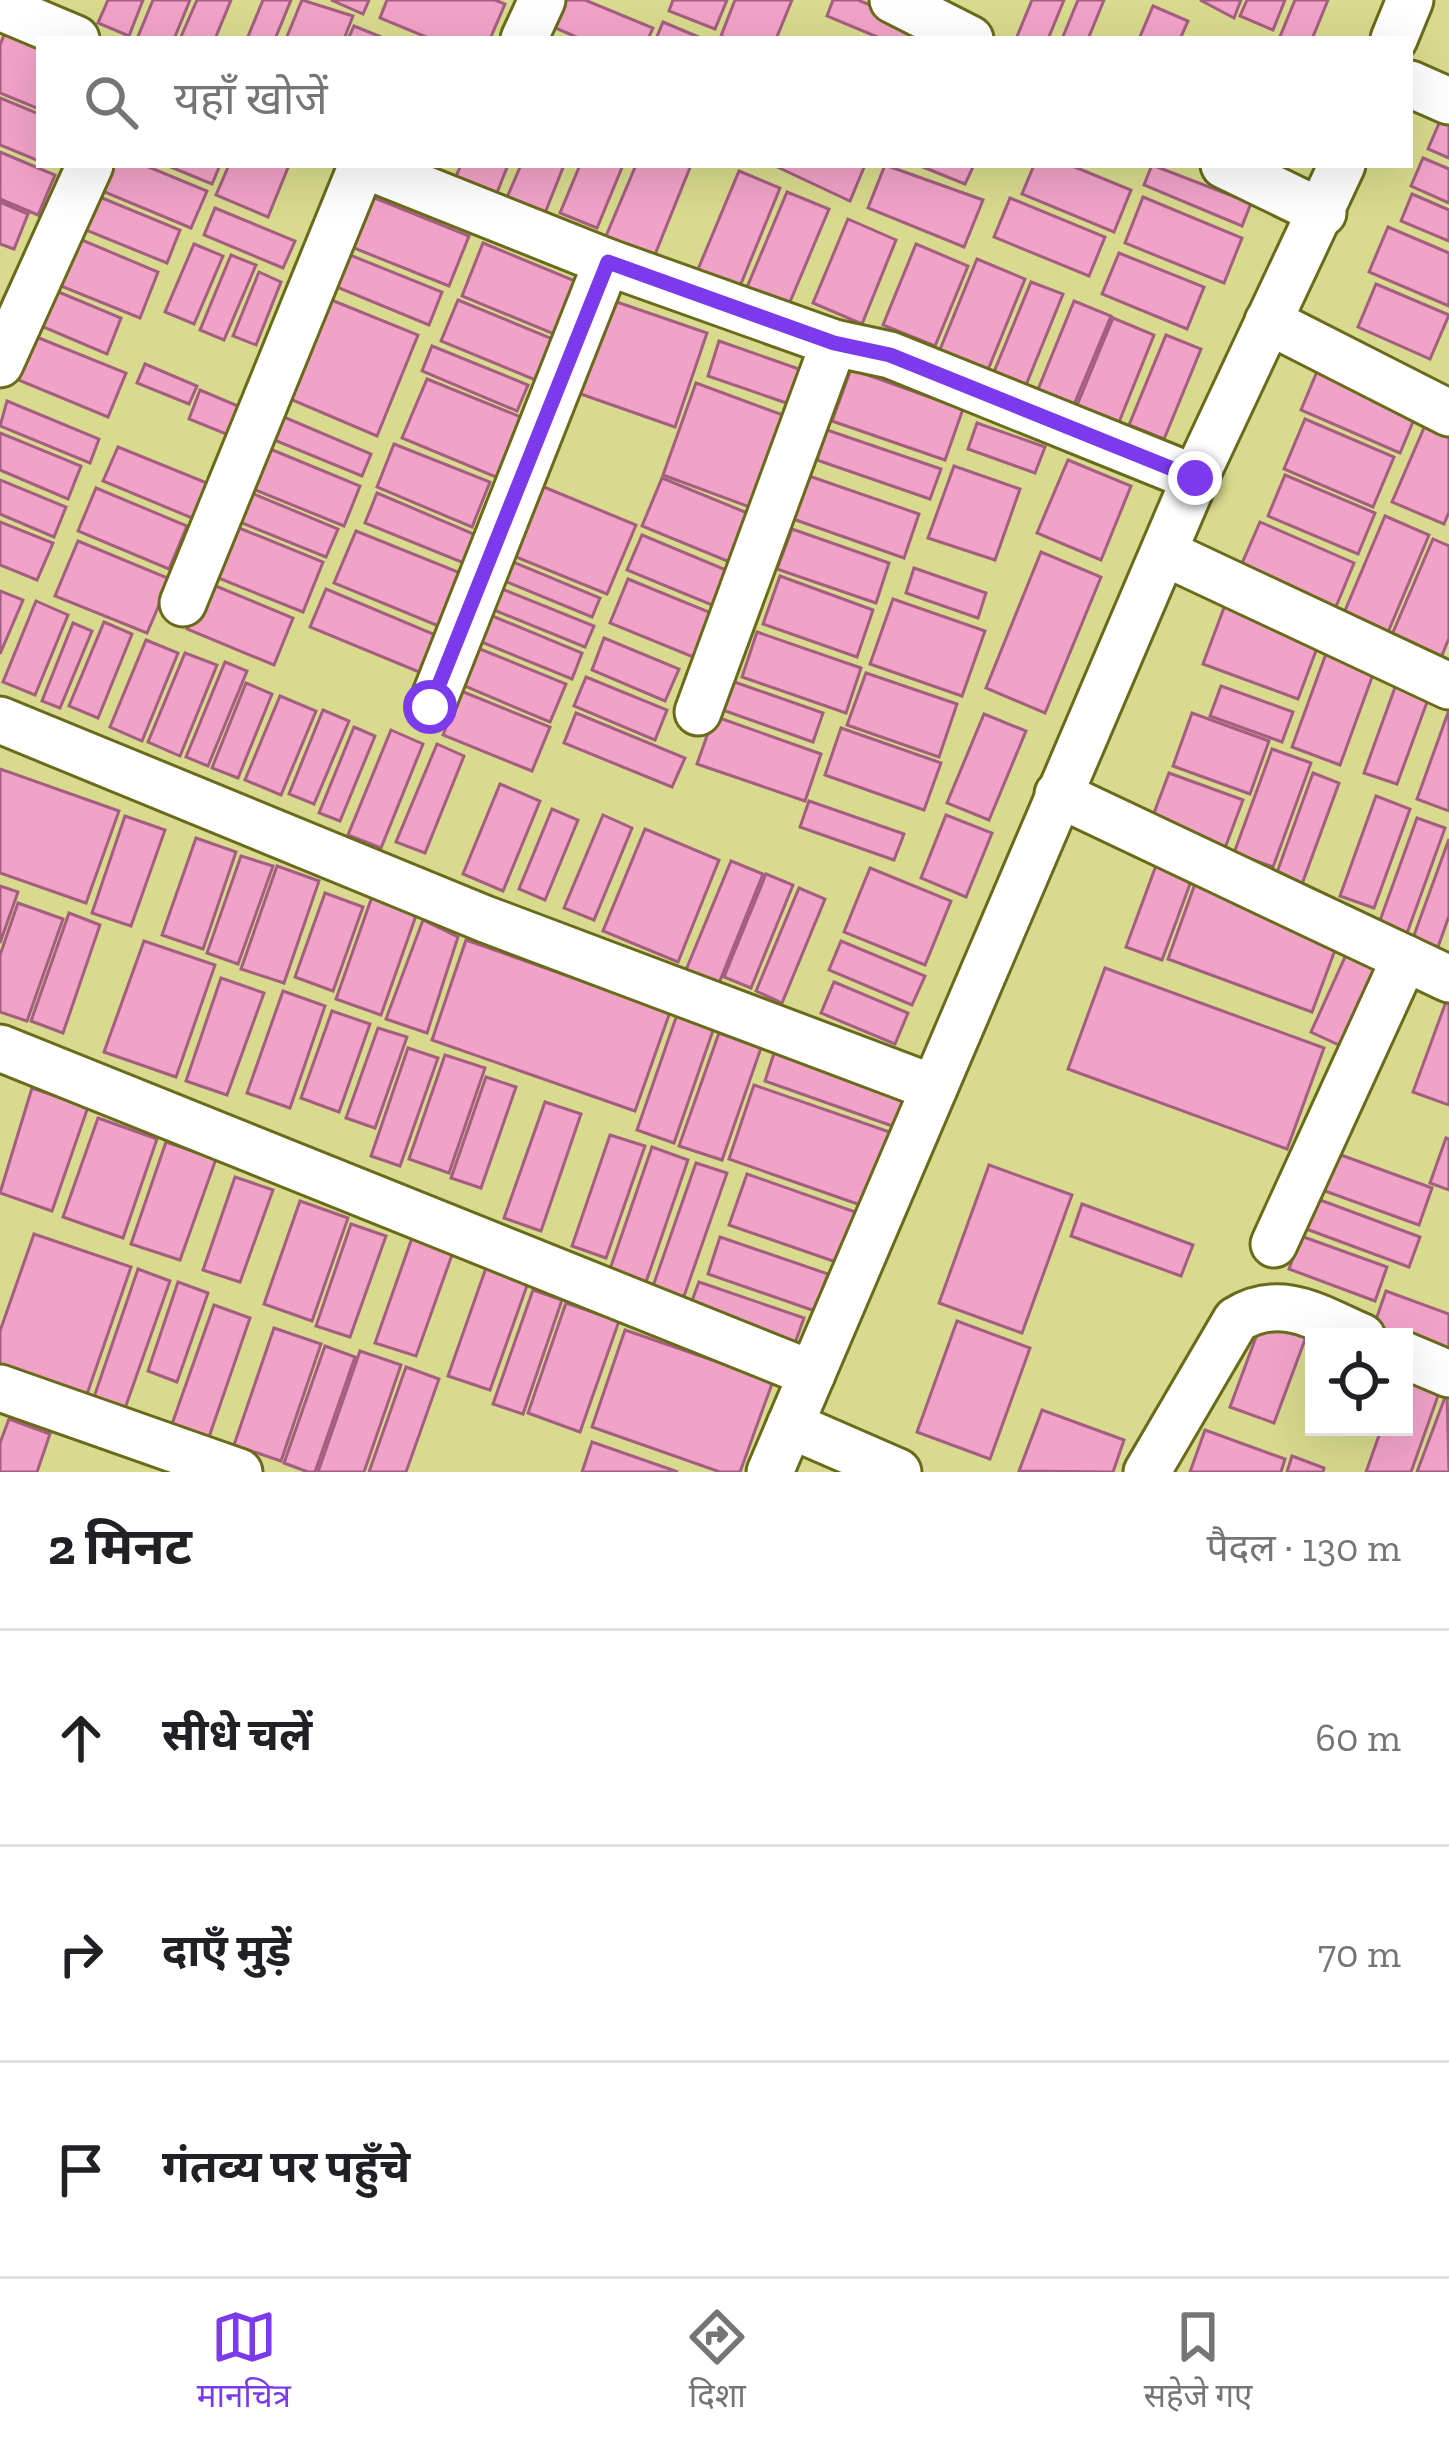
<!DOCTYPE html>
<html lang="hi">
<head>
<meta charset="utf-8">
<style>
  body { margin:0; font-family:"Zilla Slab","Noto Sans Devanagari",serif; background:#f6f6f6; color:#202124 }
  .controls { position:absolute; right:36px; bottom:36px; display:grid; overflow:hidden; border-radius:0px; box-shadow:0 12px 48px #0002 }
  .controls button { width:108px; height:108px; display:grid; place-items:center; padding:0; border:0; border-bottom:3px solid #e0e0e0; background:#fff; color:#202124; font:60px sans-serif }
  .stop { position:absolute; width:36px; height:36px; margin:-27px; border:9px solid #7c3aed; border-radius:50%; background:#fff }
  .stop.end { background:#7c3aed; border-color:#fff; box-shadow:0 3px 12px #0008 }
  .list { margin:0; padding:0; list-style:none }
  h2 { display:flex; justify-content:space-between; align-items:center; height:156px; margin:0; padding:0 48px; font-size:51px }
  h2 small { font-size:39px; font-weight:400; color:#757577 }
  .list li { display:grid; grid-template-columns:78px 1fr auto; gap:36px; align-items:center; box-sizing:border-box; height:216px; padding:0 48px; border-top:3px solid #e0e0e0 }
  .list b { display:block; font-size:45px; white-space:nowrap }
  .list em { font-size:39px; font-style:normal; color:#757577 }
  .icon { flex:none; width:66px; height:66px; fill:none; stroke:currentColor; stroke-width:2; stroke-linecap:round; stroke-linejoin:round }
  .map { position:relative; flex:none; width:1449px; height:1472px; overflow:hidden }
  .search { position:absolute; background:#fff; box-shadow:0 12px 48px #0002; left:36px; right:36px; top:36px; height:132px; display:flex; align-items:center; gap:30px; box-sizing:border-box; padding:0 42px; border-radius:0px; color:#757577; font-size:45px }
  .sheet { height:804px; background:#fff }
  nav { display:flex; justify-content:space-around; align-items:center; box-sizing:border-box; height:168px; border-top:3px solid #e0e0e0; background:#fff; font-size:33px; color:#757577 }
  nav a { display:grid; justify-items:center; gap:6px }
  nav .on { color:#7c3aed }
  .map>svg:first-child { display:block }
</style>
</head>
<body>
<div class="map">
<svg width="1449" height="1472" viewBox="0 0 1449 1472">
  <rect width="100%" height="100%" fill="#d8db8d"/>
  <g fill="#f1a3c7" stroke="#a45e80" stroke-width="3">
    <polygon points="108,0 143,0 129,36 98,23"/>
    <polygon points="153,0 190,0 174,39 137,39"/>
    <polygon points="197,0 231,0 215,39 180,39"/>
    <polygon points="263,0 291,0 275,39 247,39"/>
    <polygon points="302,0 353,16 344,39 286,39"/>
    <polygon points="331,0 369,0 363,14"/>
    <polygon points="387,0 495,0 505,4 490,39 431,39 380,18"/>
    <polygon points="556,0 585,0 653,28 648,39 581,39 546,24"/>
    <polygon points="673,0 727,0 715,29 669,11"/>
    <polygon points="735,0 792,0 776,39 728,39 721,36"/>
    <polygon points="833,0 858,0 922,26 916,39 882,39 827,16"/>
    <polygon points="1032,0 1064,0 1048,39 1016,39"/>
    <polygon points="1078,0 1104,0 1088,39 1062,39"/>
    <polygon points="1200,0 1241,0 1234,18"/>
    <polygon points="1247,0 1285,0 1273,30 1240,16"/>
    <polygon points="1295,0 1328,0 1312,39 1279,39"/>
    <polygon points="1153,6 1188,21 1180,39 1139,39"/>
    <polygon points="663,22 703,39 656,39"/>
    <polygon points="9,23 39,39 39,109 0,93 0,45"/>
    <polygon points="354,26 386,39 348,39"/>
    <polygon points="0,98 39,114 39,161 0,145"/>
    <polygon points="1443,114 1449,116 1449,158 1428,149"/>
    <polygon points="0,152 55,175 38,215 0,199"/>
    <polygon points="1423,158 1449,169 1449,203 1411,186"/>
    <polygon points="105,165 144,165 207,191 191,228 95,188"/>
    <polygon points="166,165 220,165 212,184"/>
    <polygon points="229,165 289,165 268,217 216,195"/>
    <polygon points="461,165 508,165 494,200 453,183"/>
    <polygon points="521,165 564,165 543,218 505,202"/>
    <polygon points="580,165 623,165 597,228 560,213"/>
    <polygon points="636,165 691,165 654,257 606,236"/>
    <polygon points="773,165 865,165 850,201"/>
    <polygon points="885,165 983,200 964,247 868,208"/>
    <polygon points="918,165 974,165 965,184"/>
    <polygon points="1034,165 1070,165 1131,190 1114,232 1022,194"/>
    <polygon points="1152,165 1251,203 1242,226 1144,185"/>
    <polygon points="739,171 780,188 736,296 694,279"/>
    <polygon points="787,192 829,209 787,309 745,292"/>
    <polygon points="90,193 180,230 167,263 76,226"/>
    <polygon points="365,194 469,236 449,286 344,244"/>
    <polygon points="1412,194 1449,210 1449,241 1401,221"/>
    <polygon points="1143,197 1242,238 1224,283 1125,243"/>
    <polygon points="1010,198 1105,237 1089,276 994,237"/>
    <polygon points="0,202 28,214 14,249 0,244"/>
    <polygon points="215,208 295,241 283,268 204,235"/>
    <polygon points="848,219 896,240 862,324 813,303"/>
    <polygon points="1388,227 1449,253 1449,306 1369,272"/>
    <polygon points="70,235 158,272 140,318 51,282"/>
    <polygon points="483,243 580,283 559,336 462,296"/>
    <polygon points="194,244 223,256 194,324 165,312"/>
    <polygon points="916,244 968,266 935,346 883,325"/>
    <polygon points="340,251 442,292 429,325 327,283"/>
    <polygon points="1119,253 1204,287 1187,329 1102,294"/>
    <polygon points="231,255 256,265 224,340 200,330"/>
    <polygon points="977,259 1025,279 985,377 937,357"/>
    <polygon points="259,272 281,282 256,345 233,336"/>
    <polygon points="1031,282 1063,294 1026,385 994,372"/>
    <polygon points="1376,284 1449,315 1430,359 1358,327"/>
    <polygon points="49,288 121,318 107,354 34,323"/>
    <polygon points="324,297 418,335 377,436 283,396"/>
    <polygon points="458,300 555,340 538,381 441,341"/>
    <polygon points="611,300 707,333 675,427 578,393"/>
    <polygon points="1074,301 1111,316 1073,407 1037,392"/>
    <polygon points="1113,318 1154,335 1115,432 1073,415"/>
    <polygon points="1166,335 1201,349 1164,439 1129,425"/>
    <polygon points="34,336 126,373 108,417 16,379"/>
    <polygon points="719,341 816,375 804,409 708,376"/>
    <polygon points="432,346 528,385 517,411 422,371"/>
    <polygon points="1321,362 1420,405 1400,453 1301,410"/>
    <polygon points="145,364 197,386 189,404 137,383"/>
    <polygon points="851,369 963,409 945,460 832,421"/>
    <polygon points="427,379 521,417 496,477 402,438"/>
    <polygon points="696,383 799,421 766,513 663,475"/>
    <polygon points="200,390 252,412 241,440 189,419"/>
    <polygon points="7,401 99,439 90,463 0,426"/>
    <polygon points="272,412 371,454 362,476 262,435"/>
    <polygon points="1430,414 1449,422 1449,512 1444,524 1392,502"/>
    <polygon points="1305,419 1394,457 1373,507 1284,469"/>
    <polygon points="977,423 1045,447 1035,473 968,449"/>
    <polygon points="827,430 941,469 930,499 817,460"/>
    <polygon points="0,433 81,466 68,499 0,470"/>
    <polygon points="258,444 360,486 344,526 241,484"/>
    <polygon points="394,444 490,482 472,527 377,487"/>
    <polygon points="118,447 212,485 197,520 103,481"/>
    <polygon points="1068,460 1131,486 1101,560 1037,533"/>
    <polygon points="954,466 1020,489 995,560 928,538"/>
    <polygon points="1285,475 1375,513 1358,554 1268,516"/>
    <polygon points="809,476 919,514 904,558 793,519"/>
    <polygon points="662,478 757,517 737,565 642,526"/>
    <polygon points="0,480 66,507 54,537 0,514"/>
    <polygon points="539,485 636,525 607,594 511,555"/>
    <polygon points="237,487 338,529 326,557 225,516"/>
    <polygon points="96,488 187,526 169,569 78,531"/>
    <polygon points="377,493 476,535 464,563 365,523"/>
    <polygon points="1385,516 1429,535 1388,632 1344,613"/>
    <polygon points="222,521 323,562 303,612 201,571"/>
    <polygon points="0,522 53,543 37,580 0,565"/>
    <polygon points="1260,522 1354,563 1335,609 1240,568"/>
    <polygon points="792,529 889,563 876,603 777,569"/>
    <polygon points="356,531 463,574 441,627 334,583"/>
    <polygon points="642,535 731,572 717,607 627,570"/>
    <polygon points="1433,539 1449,546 1449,638 1438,665 1388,644"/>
    <polygon points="78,541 170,579 147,633 55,596"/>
    <polygon points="1041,552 1101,577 1045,713 986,688"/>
    <polygon points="508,560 600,598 592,617 500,579"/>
    <polygon points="914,568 986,593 978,618 906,593"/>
    <polygon points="780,576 873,610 857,657 763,624"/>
    <polygon points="628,579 721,617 703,661 610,623"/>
    <polygon points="206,582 293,618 274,665 187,629"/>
    <polygon points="497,587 594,626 585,647 489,608"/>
    <polygon points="326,589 438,636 424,674 310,627"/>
    <polygon points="0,591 23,600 0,654"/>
    <polygon points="893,599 985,631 962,696 870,664"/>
    <polygon points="36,601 68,615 35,695 3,682"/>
    <polygon points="1225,605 1320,640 1298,699 1203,664"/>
    <polygon points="490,615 582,653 572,679 479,641"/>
    <polygon points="104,622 132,634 98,718 69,706"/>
    <polygon points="73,623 92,631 60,708 42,701"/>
    <polygon points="757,632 861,668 846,713 742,677"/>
    <polygon points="604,638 679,669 665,701 592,670"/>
    <polygon points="146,640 178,653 142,741 110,727"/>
    <polygon points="475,647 566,684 550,722 460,684"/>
    <polygon points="1327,651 1375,669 1340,765 1292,747"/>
    <polygon points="185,653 217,665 180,756 148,742"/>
    <polygon points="225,662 247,671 208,766 186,757"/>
    <polygon points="866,673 957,704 939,757 847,725"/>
    <polygon points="586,677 667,710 655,740 574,706"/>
    <polygon points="726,679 823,713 813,742 717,708"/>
    <polygon points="1397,682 1430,694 1397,784 1364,773"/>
    <polygon points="246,683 272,694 238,778 212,768"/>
    <polygon points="1221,686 1293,712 1282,742 1210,716"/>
    <polygon points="461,691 550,727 532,771 443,735"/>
    <polygon points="280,696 316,711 281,795 245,780"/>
    <polygon points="323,710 349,721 314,804 289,794"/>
    <polygon points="1449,710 1449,811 1417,799"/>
    <polygon points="576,713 685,758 672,787 564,743"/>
    <polygon points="1192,713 1269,741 1250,794 1173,766"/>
    <polygon points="984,714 1026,731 989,820 947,803"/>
    <polygon points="714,716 821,754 805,801 697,764"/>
    <polygon points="354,727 375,736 340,821 319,813"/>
    <polygon points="841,728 941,763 924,810 825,775"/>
    <polygon points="391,730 423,744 381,848 348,835"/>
    <polygon points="437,744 464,756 425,853 396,842"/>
    <polygon points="1272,749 1311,763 1273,867 1234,853"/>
    <polygon points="0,769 119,811 86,903 0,873"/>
    <polygon points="1169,773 1243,800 1225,848 1151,821"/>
    <polygon points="1313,773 1339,783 1302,884 1276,875"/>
    <polygon points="500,784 540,801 503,891 463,874"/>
    <polygon points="1376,796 1410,809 1374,908 1340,896"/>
    <polygon points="809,801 904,834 894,860 800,827"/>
    <polygon points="552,809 578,820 545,900 519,889"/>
    <polygon points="603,815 632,828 594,920 564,908"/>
    <polygon points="946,815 992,833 966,897 921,878"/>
    <polygon points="125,816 165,830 131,926 92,913"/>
    <polygon points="1417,818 1445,828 1406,936 1378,926"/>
    <polygon points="645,829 719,860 678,962 603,931"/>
    <polygon points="196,838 236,852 203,949 162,935"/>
    <polygon points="1449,839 1449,916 1438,947 1413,938"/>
    <polygon points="1161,852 1197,865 1162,960 1126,947"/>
    <polygon points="241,856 273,866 238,964 207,953"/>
    <polygon points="731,861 763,874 719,983 686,970"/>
    <polygon points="277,866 319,881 284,983 241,969"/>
    <polygon points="870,868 951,901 925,965 844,932"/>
    <polygon points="766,874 793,885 751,988 724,977"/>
    <polygon points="1196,881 1341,934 1312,1012 1168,959"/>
    <polygon points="0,886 18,892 0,943"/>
    <polygon points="799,888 825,899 782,1003 756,991"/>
    <polygon points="325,893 363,907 333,991 295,977"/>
    <polygon points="373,894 418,910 381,1015 336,999"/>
    <polygon points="18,903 63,919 27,1021 0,1012 0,955"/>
    <polygon points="69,913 100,925 63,1033 31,1021"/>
    <polygon points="423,920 458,937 427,1033 386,1019"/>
    <polygon points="466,940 670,1012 635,1111 432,1040"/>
    <polygon points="144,941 215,965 176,1077 104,1052"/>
    <polygon points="841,941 925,976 912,1005 829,970"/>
    <polygon points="1351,944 1395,963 1354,1052 1311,1032"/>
    <polygon points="1105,968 1324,1048 1287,1149 1068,1069"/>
    <polygon points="221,978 264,993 227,1095 186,1081"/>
    <polygon points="834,982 908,1013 895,1044 821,1013"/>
    <polygon points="283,991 325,1006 290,1108 247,1093"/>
    <polygon points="1447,999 1449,1000 1449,1105 1413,1092"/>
    <polygon points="680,1006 717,1019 674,1143 637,1130"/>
    <polygon points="332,1011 370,1024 339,1112 301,1098"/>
    <polygon points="378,1028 407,1037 375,1128 346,1118"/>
    <polygon points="719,1033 761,1048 722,1160 679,1146"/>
    <polygon points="776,1047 910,1094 898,1128 765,1081"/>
    <polygon points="408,1048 438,1058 400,1166 371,1156"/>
    <polygon points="445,1055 485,1068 449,1173 409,1159"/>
    <polygon points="486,1077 516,1087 481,1188 451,1178"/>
    <polygon points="754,1085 898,1135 872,1209 729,1159"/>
    <polygon points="32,1088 88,1107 52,1211 0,1193"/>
    <polygon points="545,1102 581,1114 541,1231 504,1218"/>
    <polygon points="98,1118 157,1139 123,1238 63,1217"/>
    <polygon points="610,1135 645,1146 606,1258 572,1246"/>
    <polygon points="1446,1138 1449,1139 1449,1190 1430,1183"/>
    <polygon points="166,1142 216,1159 180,1260 131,1244"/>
    <polygon points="652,1147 688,1160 646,1282 610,1269"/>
    <polygon points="1327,1150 1432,1188 1419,1225 1314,1187"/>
    <polygon points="696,1163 727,1173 683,1299 652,1289"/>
    <polygon points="989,1165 1072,1195 1022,1333 939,1303"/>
    <polygon points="747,1174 858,1213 839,1263 729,1225"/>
    <polygon points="235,1177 273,1190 240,1282 203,1270"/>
    <polygon points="1312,1197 1420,1237 1409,1267 1301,1227"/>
    <polygon points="300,1201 348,1218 312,1321 264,1304"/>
    <polygon points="1082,1204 1193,1245 1181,1276 1071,1236"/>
    <polygon points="351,1224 386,1236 350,1337 316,1326"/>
    <polygon points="34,1234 131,1267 86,1397 0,1367 0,1331"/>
    <polygon points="1301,1236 1387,1267 1375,1301 1289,1269"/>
    <polygon points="720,1237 828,1274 815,1311 708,1274"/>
    <polygon points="412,1238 453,1252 416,1356 375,1343"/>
    <polygon points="487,1265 529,1280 490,1390 448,1376"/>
    <polygon points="138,1269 170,1281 124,1411 93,1400"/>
    <polygon points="178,1282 208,1293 177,1382 148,1371"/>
    <polygon points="699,1282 804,1318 795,1343 690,1306"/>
    <polygon points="533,1290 562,1300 523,1414 493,1404"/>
    <polygon points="1386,1291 1449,1314 1449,1359 1404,1337 1372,1331"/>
    <polygon points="566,1303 619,1321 580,1432 528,1413"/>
    <polygon points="214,1305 250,1318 209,1437 172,1424"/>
    <polygon points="957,1321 1030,1348 990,1459 917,1432"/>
    <polygon points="1262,1321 1306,1337 1274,1423 1230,1407"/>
    <polygon points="274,1328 321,1344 281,1461 234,1445"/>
    <polygon points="625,1330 773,1381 740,1472 720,1472 592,1427"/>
    <polygon points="325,1346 355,1357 315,1472 308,1472 284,1463"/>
    <polygon points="360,1351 401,1365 364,1472 318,1472"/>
    <polygon points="406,1367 439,1379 406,1472 369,1472"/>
    <polygon points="1404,1380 1439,1393 1411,1472 1366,1472 1382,1427 1404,1427"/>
    <polygon points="1447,1392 1449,1472 1417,1472"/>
    <polygon points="1042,1410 1124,1440 1113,1472 1019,1471"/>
    <polygon points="9,1419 50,1434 37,1472 0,1472 0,1443"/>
    <polygon points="1205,1430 1285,1459 1281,1472 1190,1472"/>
    <polygon points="592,1442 678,1472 582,1472"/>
    <polygon points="1292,1456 1324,1468 1323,1472 1287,1472"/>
  </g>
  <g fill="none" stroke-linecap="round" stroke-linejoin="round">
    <defs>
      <g id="street">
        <polyline points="893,0 970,39"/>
        <polyline points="0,7 76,39"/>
        <polyline points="524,39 542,0"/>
        <polyline points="1394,39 1410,0"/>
        <polyline points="1410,84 1449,101"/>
        <polyline points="364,165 607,262 834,343 890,355 1195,478"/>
        <polyline points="1224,165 1323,213"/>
        <polyline points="1268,321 1449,413"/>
        <polyline points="0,364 90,165"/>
        <polyline points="1165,553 1449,686"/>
        <polyline points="183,603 362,165"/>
        <polyline points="431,707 607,262"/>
        <polyline points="698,712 834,343"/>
        <polyline points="0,720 485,919 934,1088"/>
        <polyline points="1058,794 1449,979"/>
        <polyline points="0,1048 812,1374"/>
        <polyline points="1274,1244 1405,958"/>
        <polyline points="1404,1355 1449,1374"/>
        <polyline points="0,1388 239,1472"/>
        <polyline points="790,1425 898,1472"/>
        <polyline points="770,1472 1195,478 1342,165"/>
        <path d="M1147,1472L1236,1320C1281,1292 1318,1318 1362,1337"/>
      </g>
    </defs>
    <use href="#street" stroke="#6a6b1a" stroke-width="51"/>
    <use href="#street" stroke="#fff" stroke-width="45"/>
  </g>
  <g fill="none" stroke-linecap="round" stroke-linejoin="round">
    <polyline stroke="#7c3aed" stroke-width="15" points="430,707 608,262 834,343 890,355 1195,478"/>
  </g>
</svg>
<div class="controls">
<button><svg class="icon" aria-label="locate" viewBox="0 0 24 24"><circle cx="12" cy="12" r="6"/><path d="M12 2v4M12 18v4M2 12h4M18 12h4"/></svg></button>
</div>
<div class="stop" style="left:430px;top:707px"></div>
<div class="stop end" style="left:1195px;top:478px"></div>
<div class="search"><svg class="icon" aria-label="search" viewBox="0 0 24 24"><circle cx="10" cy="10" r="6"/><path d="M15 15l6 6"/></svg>यहाँ खोजें</div>
</div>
<section class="sheet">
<h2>2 मिनट<small>पैदल · 130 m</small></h2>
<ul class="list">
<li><svg class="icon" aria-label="ahead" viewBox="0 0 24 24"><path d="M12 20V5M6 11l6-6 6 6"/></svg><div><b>सीधे चलें</b></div><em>60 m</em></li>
<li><svg class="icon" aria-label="right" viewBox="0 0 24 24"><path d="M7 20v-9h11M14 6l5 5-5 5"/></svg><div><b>दाएँ मुड़ें</b></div><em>70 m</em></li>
<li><svg class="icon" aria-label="arrive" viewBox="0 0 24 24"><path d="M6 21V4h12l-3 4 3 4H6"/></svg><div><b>गंतव्य पर पहुँचे</b></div></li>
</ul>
</section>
<nav>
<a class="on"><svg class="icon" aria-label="map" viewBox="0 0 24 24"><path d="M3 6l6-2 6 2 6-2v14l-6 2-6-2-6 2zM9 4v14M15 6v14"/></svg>मानचित्र</a>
<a><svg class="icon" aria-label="directions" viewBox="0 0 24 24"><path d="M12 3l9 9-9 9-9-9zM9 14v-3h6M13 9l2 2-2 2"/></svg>दिशा</a>
<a><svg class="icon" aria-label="saved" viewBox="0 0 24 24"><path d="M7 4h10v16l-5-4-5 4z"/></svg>सहेजे गए</a>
</nav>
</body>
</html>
